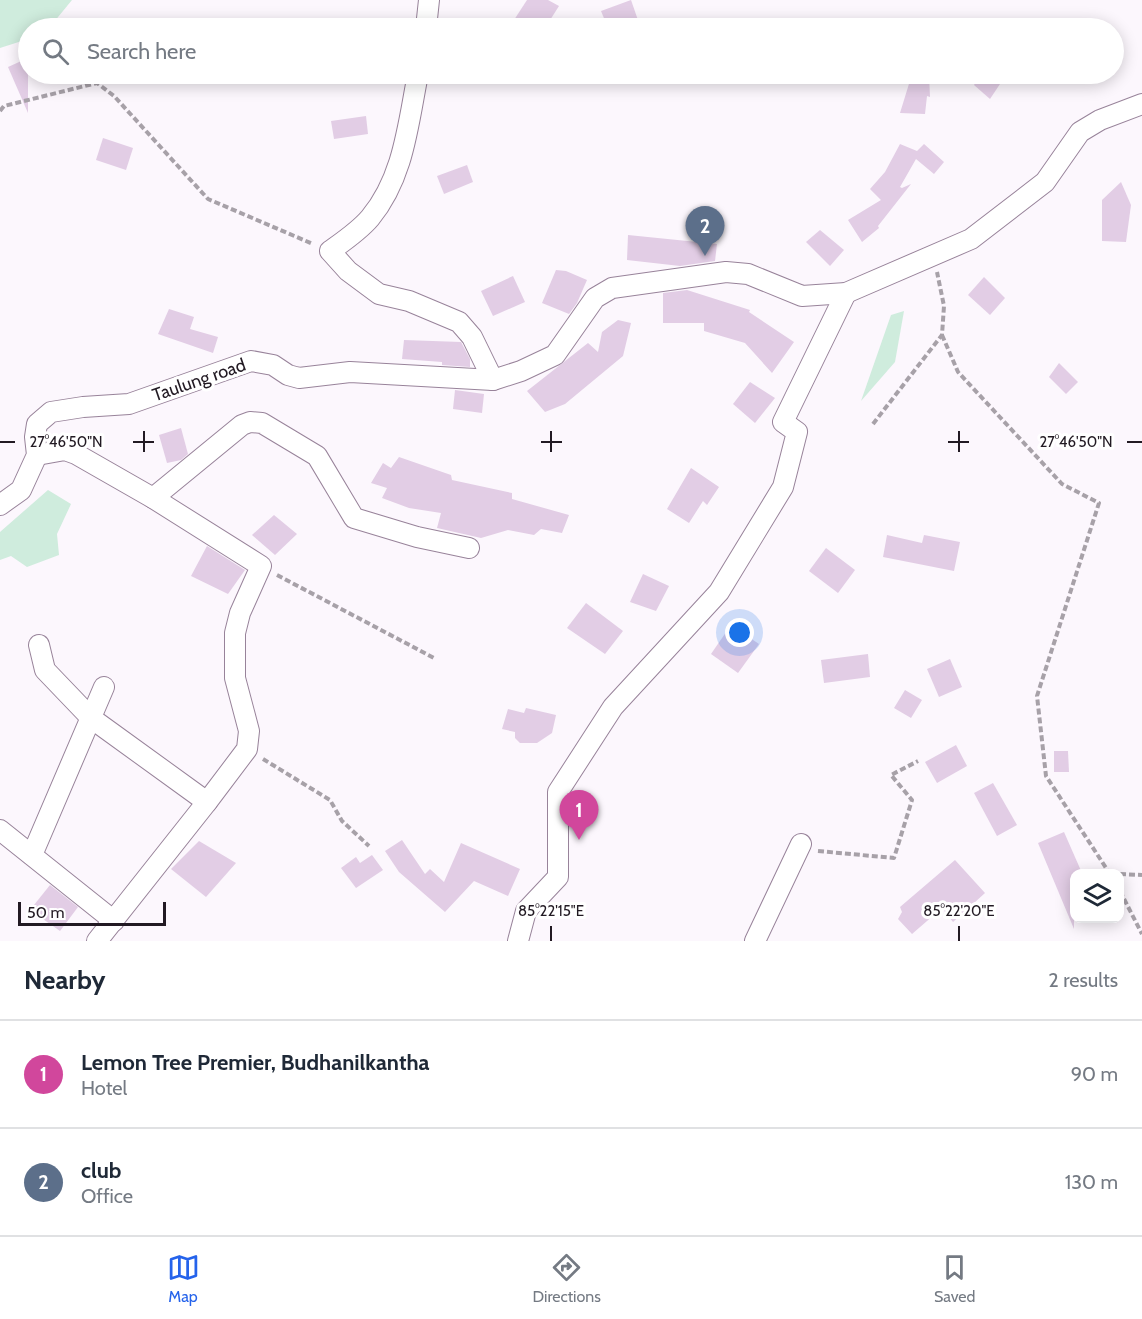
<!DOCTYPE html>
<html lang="en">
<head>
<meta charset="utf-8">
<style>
  body { margin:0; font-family:Cabin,sans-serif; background:#f6f6f7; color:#1f2937 }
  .controls { position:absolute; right:18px; bottom:18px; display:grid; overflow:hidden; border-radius:12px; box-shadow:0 3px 15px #0003 }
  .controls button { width:54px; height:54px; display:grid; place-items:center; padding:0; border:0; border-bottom:2px solid #e0e1e3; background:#fff; color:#1f2937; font:30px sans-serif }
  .scale { position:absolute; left:18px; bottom:15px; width:148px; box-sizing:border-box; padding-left:6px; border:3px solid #221a23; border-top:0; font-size:16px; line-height:21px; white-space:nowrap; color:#221a23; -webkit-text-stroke:4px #fff; paint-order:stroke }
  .you { position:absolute; left:740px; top:633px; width:21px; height:21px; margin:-15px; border:4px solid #fff; border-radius:50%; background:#1a73e8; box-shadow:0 0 0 9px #1a73e833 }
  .badge { display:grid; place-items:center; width:39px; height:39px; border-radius:50%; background:#2563eb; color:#fff; font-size:20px; font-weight:700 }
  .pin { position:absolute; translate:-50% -50px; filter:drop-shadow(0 2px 3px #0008) }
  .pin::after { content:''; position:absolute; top:32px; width:21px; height:18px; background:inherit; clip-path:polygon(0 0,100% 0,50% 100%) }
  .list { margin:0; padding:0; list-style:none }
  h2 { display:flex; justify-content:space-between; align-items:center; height:78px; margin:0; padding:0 24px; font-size:26px }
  h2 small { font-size:20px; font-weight:400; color:#747a83 }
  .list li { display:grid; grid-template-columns:39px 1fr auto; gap:18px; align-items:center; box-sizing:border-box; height:108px; padding:0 24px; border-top:2px solid #e0e1e3 }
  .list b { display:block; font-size:22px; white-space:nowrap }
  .list p { margin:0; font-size:20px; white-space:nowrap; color:#747a83 }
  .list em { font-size:20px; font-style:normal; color:#747a83 }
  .icon { flex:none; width:33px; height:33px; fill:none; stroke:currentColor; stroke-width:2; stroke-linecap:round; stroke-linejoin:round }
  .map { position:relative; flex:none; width:1142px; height:941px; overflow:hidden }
  .search { position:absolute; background:#fff; box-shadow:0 3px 15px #0003; left:18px; right:18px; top:18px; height:66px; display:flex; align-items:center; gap:15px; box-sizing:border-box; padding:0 21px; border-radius:33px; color:#747a83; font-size:22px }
  .sheet { height:294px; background:#fff }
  nav { display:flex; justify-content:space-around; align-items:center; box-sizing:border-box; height:84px; border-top:2px solid #e0e1e3; background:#fff; font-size:16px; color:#747a83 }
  nav a { display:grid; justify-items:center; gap:3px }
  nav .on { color:#2563eb }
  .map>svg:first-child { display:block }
</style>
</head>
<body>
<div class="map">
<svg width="1142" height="941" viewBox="0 0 1142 941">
  <rect width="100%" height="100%" fill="#fcf7fd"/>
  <g fill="#cfecdd">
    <polygon points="0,0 72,0 49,28 28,28 28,39 0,48"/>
    <polygon points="904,311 895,362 861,401 891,315"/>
    <polygon points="48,490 71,504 57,534 59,555 27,567 11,556 0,560 0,532"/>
  </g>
  <g fill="#e2cde5">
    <polygon points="527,0 548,0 559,6 545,28 528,28 514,20"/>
    <polygon points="631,0 639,23 624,28 608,28 601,11"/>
    <polygon points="28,58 28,113 8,67"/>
    <polygon points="912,74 929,74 930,97 927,96 925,114 900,113"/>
    <polygon points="981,74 992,74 1002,81 990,99 974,85"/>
    <polygon points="366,116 368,134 334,139 331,121"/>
    <polygon points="103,138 133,148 126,170 96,160"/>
    <polygon points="900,144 917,151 924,144 944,162 934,174 916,159 900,187 902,188 911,184 878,226 879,228 862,242 848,220 881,200 870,189 885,172"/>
    <polygon points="467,165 473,182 444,194 437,176"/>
    <polygon points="1121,182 1131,205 1126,242 1102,241 1102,200"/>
    <polygon points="820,230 844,250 830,266 806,242"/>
    <polygon points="628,235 717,244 715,261 680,266 627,260"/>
    <polygon points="556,270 566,271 587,280 577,303 569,314 542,303"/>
    <polygon points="513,276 525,302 493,316 481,291"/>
    <polygon points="984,277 1005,298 990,315 968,295"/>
    <polygon points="687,290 750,310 749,312 794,342 772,373 745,343 704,331 704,323 663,323 663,293"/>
    <polygon points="169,309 194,317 190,329 218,337 213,353 158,334"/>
    <polygon points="618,320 631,323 623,356 565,404 545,412 527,391 588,343 598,352 602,332"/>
    <polygon points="404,340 461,342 470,359 470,367 442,365 442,362 402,359"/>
    <polygon points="1059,363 1078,382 1066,394 1049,377"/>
    <polygon points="750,382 775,398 755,423 733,404"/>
    <polygon points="455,390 484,394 482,413 453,409"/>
    <polygon points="181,428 188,454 181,460 167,463 159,435"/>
    <polygon points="399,457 451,475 452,480 512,493 512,499 569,515 562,533 541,529 534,535 508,530 481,538 437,528 441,513 409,508 382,498 387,488 371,483 383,463 391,468"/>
    <polygon points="691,468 719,487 707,505 703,501 689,523 667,509"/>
    <polygon points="274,515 297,534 275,555 252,535"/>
    <polygon points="887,535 922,543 924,535 960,542 954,571 883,557"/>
    <polygon points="207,546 245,570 228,594 191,576"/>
    <polygon points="826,548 855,570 838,593 809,571"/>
    <polygon points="643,574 669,586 656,611 630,602"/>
    <polygon points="586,603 623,631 605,654 567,628"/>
    <polygon points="731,625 759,644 738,673 711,654"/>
    <polygon points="868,654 870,677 824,683 821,660"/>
    <polygon points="950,659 962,687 939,697 927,669"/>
    <polygon points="905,690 922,700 911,718 894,708"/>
    <polygon points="526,708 556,715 552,733 537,743 520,743 515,738 515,732 502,729 508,709 524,713"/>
    <polygon points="956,745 967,766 937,783 925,762"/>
    <polygon points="1054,751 1068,751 1069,772 1054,772"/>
    <polygon points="993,783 1017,825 997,836 974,793"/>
    <polygon points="1064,832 1082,873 1074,873 1074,929 1038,843"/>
    <polygon points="402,840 425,874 430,869 444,882 461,843 520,869 508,896 474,881 445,912 399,872 385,851"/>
    <polygon points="199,841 236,863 206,897 171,869"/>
    <polygon points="372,855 383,870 356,888 341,868 356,857 360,863"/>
    <polygon points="955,860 985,893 953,922 942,908 912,934 898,919 902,912 900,907"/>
    <polygon points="50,885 78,907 60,931 30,910"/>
  </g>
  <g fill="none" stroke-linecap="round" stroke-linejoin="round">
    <defs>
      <g id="minor">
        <polyline points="426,28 429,0"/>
        <path d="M418,74C408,124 404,177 370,218C359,231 344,241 330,251L348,271L379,294L409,301L459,322L472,337L493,380"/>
        <polyline points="37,455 65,450 76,454 153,498 261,566 240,613 235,633 235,678 249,731 247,749 207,802 97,941"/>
        <polyline points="153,498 242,425 250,422 262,423 317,456 354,518 417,537 469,548"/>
        <polyline points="0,505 21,490 37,455 35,437 37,424 51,412 83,407 129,404 251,361 273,365 288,375 299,378 350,372 493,380 521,371 555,355 595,298 612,288 726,272 748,274 802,296 846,293 971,239 1045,182 1080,132 1100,120 1142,104"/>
        <polyline points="39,645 45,670 91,718 207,802"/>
        <polyline points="0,830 114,921"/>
        <polyline points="32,855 104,687"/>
        <polyline points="518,941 526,911 558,877 558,792 613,707 719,592 783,487 797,432 783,422 846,293"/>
        <polyline points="755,941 801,844"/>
      </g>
    </defs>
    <use href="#minor" stroke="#98839a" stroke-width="22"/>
    <g stroke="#a7a1a8" stroke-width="4" stroke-dasharray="6 3" stroke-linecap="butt">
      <polyline points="0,111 4,106 97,83 114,96 208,199 313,244"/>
      <polyline points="942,335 958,372 1062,484 1099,503 1037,696 1046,776 1110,874"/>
      <polyline points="873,424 942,335 944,306 937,272"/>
      <polyline points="277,575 434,658"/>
      <polyline points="263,759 330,800 342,821 369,846"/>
      <polyline points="818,851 894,858 912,800 891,775 918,761"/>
      <polyline points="1120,874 1142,875"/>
      <polyline points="1120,891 1142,934"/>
    </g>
    <use href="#minor" stroke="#fff" stroke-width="20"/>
  </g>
  <path fill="none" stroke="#221a23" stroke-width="2" d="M144,431V452M551,431V452M959,431V452M0,442H15M133,442H154M541,442H562M948,442H969M1127,442H1142M551,926V941M959,926V941"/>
  <g text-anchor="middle" stroke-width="6" stroke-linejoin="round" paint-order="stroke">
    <g font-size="18" fill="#221a23" stroke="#fff">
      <text transform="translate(199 380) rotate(-19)" y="6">Taulung road</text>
    </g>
  </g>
  <g font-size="15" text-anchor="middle" fill="#221a23" stroke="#fff" stroke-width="6" stroke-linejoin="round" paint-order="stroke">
    <text x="66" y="447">27°46'50"N</text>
    <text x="1076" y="447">27°46'50"N</text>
    <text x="551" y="916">85°22'15"E</text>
    <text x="959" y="916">85°22'20"E</text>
  </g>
</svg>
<div class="controls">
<button><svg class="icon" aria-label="layers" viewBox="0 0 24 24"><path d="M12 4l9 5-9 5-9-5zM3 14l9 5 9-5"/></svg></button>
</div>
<div class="scale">50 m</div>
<div class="you"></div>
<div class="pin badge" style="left:579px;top:840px;background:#d1479c">1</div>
<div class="pin badge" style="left:705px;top:256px;background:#5c6f8a">2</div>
<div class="search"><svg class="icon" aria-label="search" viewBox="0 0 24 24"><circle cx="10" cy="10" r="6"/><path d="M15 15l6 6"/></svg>Search here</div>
</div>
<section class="sheet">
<h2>Nearby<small>2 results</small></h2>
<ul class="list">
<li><span class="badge" style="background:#d1479c">1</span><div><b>Lemon Tree Premier, Budhanilkantha</b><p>Hotel</p></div><em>90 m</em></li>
<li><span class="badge" style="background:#5c6f8a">2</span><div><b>club</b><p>Office</p></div><em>130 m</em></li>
</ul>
</section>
<nav>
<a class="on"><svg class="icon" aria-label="map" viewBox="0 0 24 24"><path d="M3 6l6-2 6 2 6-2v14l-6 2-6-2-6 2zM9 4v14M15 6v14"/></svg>Map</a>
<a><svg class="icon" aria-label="directions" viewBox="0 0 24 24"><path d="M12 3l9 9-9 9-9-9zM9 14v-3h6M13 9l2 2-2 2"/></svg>Directions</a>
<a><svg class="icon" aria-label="saved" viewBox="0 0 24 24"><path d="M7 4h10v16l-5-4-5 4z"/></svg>Saved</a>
</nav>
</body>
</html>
